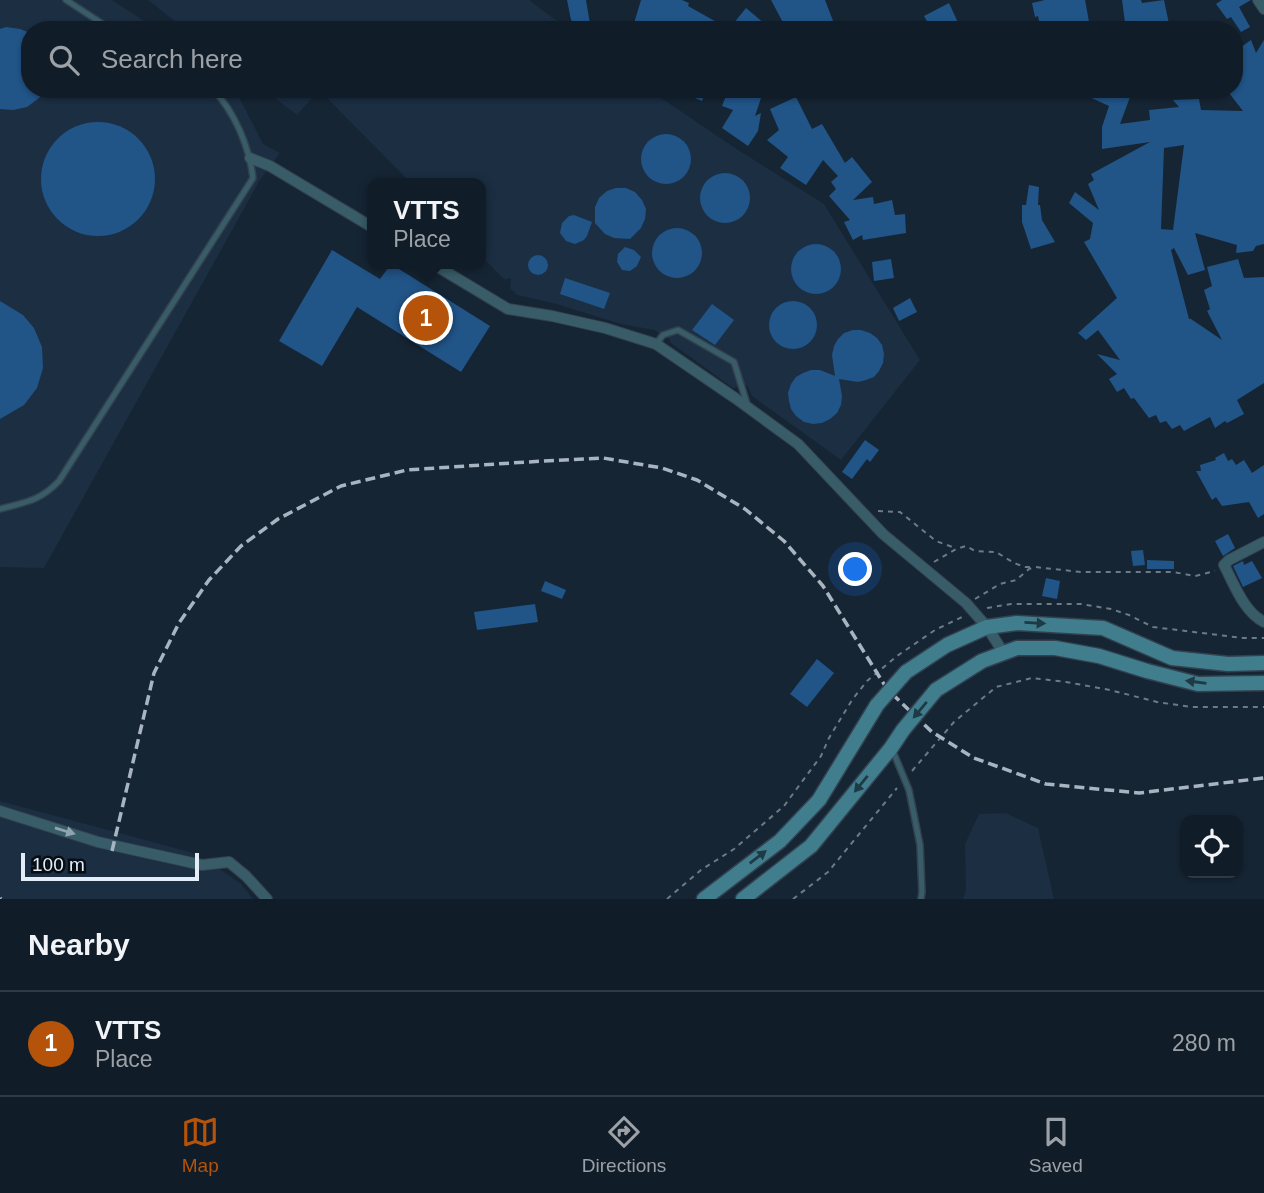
<!DOCTYPE html>
<html lang="en">
<head>
<meta charset="utf-8">
<style>
  body { margin:0; font-family:Helvetica,sans-serif; background:#1e2933; color:#f1f3f6 }
  .controls { position:absolute; right:21px; bottom:21px; display:grid; overflow:hidden; border-radius:14px; box-shadow:0 2px 5px #0004 }
  .controls button { width:63px; height:63px; display:grid; place-items:center; padding:0; border:0; border-bottom:2px solid #303a44; background:#101c27; color:#f1f3f6; font:35px sans-serif }
  .scale { position:absolute; left:21px; bottom:18px; width:178px; box-sizing:border-box; padding-left:7px; border:4px solid #e3edf8; border-top:0; font-size:19px; line-height:24px; white-space:nowrap; color:#e3edf8; -webkit-text-stroke:5px #070d14; paint-order:stroke }
  .you { position:absolute; left:856px; top:570px; width:24px; height:24px; margin:-18px; border:5px solid #fff; border-radius:50%; background:#1a73e8; box-shadow:0 0 0 10px #1a73e833 }
  .badge { display:grid; place-items:center; width:46px; height:46px; border-radius:50%; background:#b45309; color:#fff; font-size:23px; font-weight:700 }
  .pin { position:absolute; translate:-50% -50%; border:4px solid #fff; box-shadow:0 2px 7px #0006 }
  .popup { position:absolute; left:367px; top:178px; width:119px; height:91px; box-sizing:border-box; display:grid; place-content:center; border-radius:14px; background:#101c27; filter:drop-shadow(0 2px 5px #0005); font-size:23px; white-space:nowrap; color:#9ca1a7 }
  .popup b { font-size:26px; color:#f1f3f6 }
  .popup::after { content:''; position:absolute; left:50%; top:100%; margin-left:-14px; border:14px solid transparent; border-top-color:#101c27 }
  .list { margin:0; padding:0; list-style:none }
  h2 { display:flex; justify-content:space-between; align-items:center; height:91px; margin:0; padding:0 28px; font-size:30px }
  h2 small { font-size:23px; font-weight:400; color:#9ca1a7 }
  .list li { display:grid; grid-template-columns:46px 1fr auto; gap:21px; align-items:center; box-sizing:border-box; height:105px; padding:0 28px; border-top:2px solid #303a44 }
  .list b { display:block; font-size:26px; white-space:nowrap }
  .list p { margin:0; font-size:23px; white-space:nowrap; color:#9ca1a7 }
  .list em { font-size:23px; font-style:normal; color:#9ca1a7 }
  .icon { flex:none; width:38px; height:38px; fill:none; stroke:currentColor; stroke-width:2; stroke-linecap:round; stroke-linejoin:round }
  .map { position:relative; flex:none; width:1264px; height:899px; overflow:hidden }
  .search { position:absolute; background:#101c27; box-shadow:0 2px 5px #0004; left:21px; right:21px; top:21px; height:77px; display:flex; align-items:center; gap:18px; box-sizing:border-box; padding:0 24px; border-radius:28px; color:#9ca1a7; font-size:26px }
  .sheet { height:196px; background:#101c27 }
  nav { display:flex; justify-content:space-around; align-items:center; box-sizing:border-box; height:98px; border-top:2px solid #303a44; background:#101c27; font-size:19px; color:#9ca1a7 }
  nav a { display:grid; justify-items:center; gap:4px }
  nav .on { color:#b45309 }
  .map>svg:first-child { display:block }
</style>
</head>
<body>
<div class="map">
<svg width="1264" height="899" viewBox="0 0 1264 899">
  <rect width="100%" height="100%" fill="#162534"/>
  <g fill="#1b2e42">
    <polygon points="0,0 112,0 158,30 30,30 30,89 235,89 263,144 280,153 260,180 44,568 0,567"/>
    <polygon points="148,0 529,0 569,30 186,30"/>
    <polygon points="263,89 648,89 735,148 824,204 920,360 841,460 752,396 747,385 733,388 671,343 669,339 654,330 621,324 553,303 517,295 510,288 511,278 504,279 480,255 480,183 411,183 319,90 297,115"/>
    <polygon points="0,801 190,852 221,870 241,884 253,899 0,899"/>
    <polygon points="1006,813 1038,828 1054,899 963,899 966,890 965,844 979,814"/>
  </g>
  <g fill="#215487" fill-rule="evenodd">
    <polygon points="567,0 586,0 591,30 583,30 571,20"/>
    <polygon points="641,0 682,0 689,3 688,6 729,29 746,8 772,30 689,30 680,25 677,30 632,30"/>
    <polygon points="771,0 825,0 835,26 825,30 787,30"/>
    <polygon points="1045,0 1085,0 1090,27 1072,30 1072,25 1054,30 1041,30 1038,16 1035,17 1032,3"/>
    <polygon points="1122,0 1141,0 1142,3 1164,0 1169,24 1148,28 1148,30 1126,30"/>
    <polygon points="1222,0 1251,0 1239,7 1250,27 1241,32 1231,17 1227,19 1216,4"/>
    <polygon points="949,3 960,27 955,30 932,30 924,16"/>
    <polygon points="6,27 20,29 30,33 30,89 45,89 39,98 27,107 13,110 0,109 0,29"/>
    <path d="M1251,40L1256,53L1264,40V244L1256,246L1253,251L1236,253L1237,245L1195,233L1205,270L1188,275L1174,248L1171,250L1189,319H1191L1222,340L1207,311L1210,309L1204,290L1212,286L1207,267L1238,259L1244,278L1264,277V383L1237,400L1244,414L1227,423L1225,421L1215,428L1210,417L1184,431L1180,425L1172,429L1166,421L1160,423L1156,415L1149,418L1134,398L1131,399L1124,388L1117,392L1109,379L1117,374L1097,354L1120,360L1098,330L1086,340L1078,333L1117,298L1084,242L1090,239L1093,223L1069,203L1075,192L1099,210L1088,184L1094,180L1091,174L1150,142L1102,149V127L1109,106L1072,89H1133L1120,124L1150,120L1149,110L1179,107L1173,100L1199,99L1201,110L1243,111L1226,89H1234V52ZM1184,145L1173,230L1161,229L1164,148Z"/>
    <polygon points="673,89 707,89 702,101"/>
    <polygon points="739,89 764,89 755,116 761,113 758,131 748,146 722,128 733,110 722,106 727,93 737,97"/>
    <polygon points="796,97 812,129 822,124 845,163 852,157 872,182 853,200 873,197 874,204 892,200 895,215 905,214 906,233 863,240 862,235 853,240 844,222 850,220 829,196 836,189 831,182 838,176 823,160 806,185 780,168 788,157 767,140 779,130 770,109"/>
    <circle cx="98" cy="179" r="57"/>
    <circle cx="666" cy="159" r="25"/>
    <circle cx="725" cy="198" r="25"/>
    <polygon points="1029,185 1039,187 1038,205 1040,205 1042,220 1055,242 1031,249 1022,222 1022,205 1026,205"/>
    <polygon points="616,188 626,188 635,192 642,200 646,209 645,219 641,228 630,239 614,238 605,234 595,223 595,207 599,198 607,191"/>
    <polygon points="574,215 592,222 587,236 584,240 575,244 566,241 560,233 562,223 569,216"/>
    <circle cx="677" cy="253" r="25"/>
    <circle cx="816" cy="269" r="25"/>
    <polygon points="625,247 634,250 641,257 637,266 630,271 622,270 617,262 618,254"/>
    <polygon points="332,250 380,279 391,264 490,326 461,372 357,307 322,366 279,341"/>
    <circle cx="538" cy="265" r="10"/>
    <polygon points="891,259 894,278 874,281 872,262"/>
    <polygon points="565,278 610,293 604,309 560,294"/>
    <polygon points="910,298 917,312 899,321 893,308"/>
    <polygon points="0,301 23,315 34,328 42,347 43,368 37,388 24,405 0,419"/>
    <circle cx="793" cy="325" r="24"/>
    <polygon points="712,304 734,320 715,345 692,330"/>
    <polygon points="853,330 861,330 870,333 877,338 882,345 884,354 883,363 879,371 874,377 866,380 858,382 839,379 842,396 841,405 837,413 830,419 822,423 813,424 804,422 796,416 791,409 789,401 788,393 791,384 796,377 803,373 811,370 820,370 835,376 832,355 834,346 838,339 844,333"/>
    <polygon points="865,440 879,450 870,462 867,459 852,479 842,472"/>
    <polygon points="1224,453 1228,461 1232,459 1236,465 1244,460 1252,473 1264,465 1264,514 1258,518 1249,502 1222,506 1216,497 1212,500 1196,471 1201,471 1200,465 1216,460 1215,458"/>
    <polygon points="1228,534 1235,548 1223,556 1215,541"/>
    <polygon points="1143,550 1145,565 1133,566 1131,551"/>
    <polygon points="1147,560 1174,561 1174,569 1147,569"/>
    <polygon points="1243,561 1244,565 1252,561 1262,578 1243,587 1233,566"/>
    <polygon points="1046,578 1060,581 1057,599 1042,596"/>
    <polygon points="545,581 566,590 562,599 541,591"/>
    <polygon points="535,604 538,622 477,630 474,612"/>
    <polygon points="817,659 834,673 807,707 790,694"/>
  </g>
  <g fill="none" stroke-linecap="round" stroke-linejoin="round">
    <defs>
      <g id="service">
        <polyline points="66,0 112,30"/>
        <polyline points="656,344 663,335 678,330 734,362 747,404"/>
        <path d="M0,509C26,502 40,501 59,481L253,178C249,146 235,113 213,89"/>
        <polyline points="892,749 909,790 920,845 922,892 921,899"/>
      </g>
      <g id="minor">
        <polyline points="1258,0 1264,9"/>
        <polyline points="250,158 270,166 372,227"/>
        <polyline points="433,264 508,309 552,316 605,328 656,344 735,398 798,444 883,534 966,603 987,627 1003,652"/>
        <path d="M1264,542L1229,560L1224,565C1234,584 1244,612 1264,622"/>
        <polyline points="0,811 98,842 202,865 229,862 246,876 267,899"/>
      </g>
      <g id="secondary">
        <polyline points="906,672 947,645 987,627 1017,623 1103,628 1172,658 1228,664 1264,663"/>
        <polyline points="936,690 982,661 1017,648 1055,648 1099,656 1147,671 1198,684 1264,683"/>
        <polyline points="704,899 780,841 819,800 877,705"/>
        <polyline points="743,899 811,846 891,748 903,730"/>
      </g>
    </defs>
    <use href="#service" stroke="#33414f" stroke-width="8"/>
    <use href="#minor" stroke="#33414f" stroke-width="12"/>
    <use href="#secondary" stroke="#33414f" stroke-width="17"/>
    <g stroke="#6d7a87" stroke-width="2" stroke-dasharray="5 5" stroke-linecap="butt">
      <polyline points="878,511 900,512 936,541 955,548"/>
      <polyline points="934,562 956,549 966,546 975,551 996,552 1014,563 1025,567 1031,567"/>
      <polyline points="975,599 1000,584 1016,580 1029,569 1035,567 1081,572 1173,572 1195,576 1215,571"/>
      <polyline points="987,608 1011,604 1081,604 1111,609 1129,615 1153,627 1243,638 1264,638"/>
      <polyline points="912,771 954,722 996,687 1032,678 1066,682 1110,690 1157,702 1191,707 1264,707"/>
      <polyline points="667,899 701,870 734,849 784,806 821,756 829,738 852,700 867,681 897,656 935,630 962,617"/>
      <polyline points="793,899 828,872 897,788"/>
    </g>
    <use href="#service" stroke="#395d68" stroke-width="5"/>
    <use href="#minor" stroke="#395d68" stroke-width="10"/>
    <use href="#secondary" stroke="#407e8e" stroke-width="14"/>
    <g stroke="#a9b4c1" stroke-width="3.5" stroke-dasharray="10 5" stroke-linecap="butt">
      <polyline points="112,851 154,673 179,623 209,580 241,546 278,519 341,486 407,470 527,462 603,458 662,468 697,480 745,509 784,541 823,586 887,689 932,732 974,758 1046,784 1139,793 1264,778"/>
      <polyline points="0,898 1,899"/>
    </g>
    <defs>
      <g id="secondary-bridge">
        <polyline points="877,705 906,672"/>
        <polyline points="903,730 936,690"/>
      </g>
    </defs>
    <use href="#secondary-bridge" stroke="#33414f" stroke-width="17" stroke-linecap="butt"/>
    <use href="#secondary-bridge" stroke="#407e8e" stroke-width="14"/>
  </g>
  <defs><path id="oneway-solid" d="M-6-.8H1V-3.2L6.5 0L1 3.2V.8H-6Z" transform="scale(1.75)"/></defs>
  <g fill="#1e3a45">
    <use href="#oneway-solid" transform="translate(1035 623) rotate(3)"/>
    <use href="#oneway-solid" transform="translate(1196 682) rotate(-172)"/>
    <use href="#oneway-solid" transform="translate(920 710) rotate(130)"/>
    <use href="#oneway-solid" transform="translate(861 784) rotate(129)"/>
    <use href="#oneway-solid" transform="translate(758 857) rotate(-38)"/>
  </g>
  <use fill="#8ea5b0" href="#oneway-solid" transform="translate(65 831) rotate(17)"/>
</svg>
<div class="controls">
<button><svg class="icon" aria-label="locate" viewBox="0 0 24 24"><circle cx="12" cy="12" r="6"/><path d="M12 2v4M12 18v4M2 12h4M18 12h4"/></svg></button>
</div>
<div class="scale">100 m</div>
<div class="you"></div>
<div class="pin badge" style="left:426px;top:318px">1</div>
<div class="popup"><b>VTTS</b>Place</div>
<div class="search"><svg class="icon" aria-label="search" viewBox="0 0 24 24"><circle cx="10" cy="10" r="6"/><path d="M15 15l6 6"/></svg>Search here</div>
</div>
<section class="sheet">
<h2>Nearby<small></small></h2>
<ul class="list">
<li><span class="badge">1</span><div><b>VTTS</b><p>Place</p></div><em>280 m</em></li>
</ul>
</section>
<nav>
<a class="on"><svg class="icon" aria-label="map" viewBox="0 0 24 24"><path d="M3 6l6-2 6 2 6-2v14l-6 2-6-2-6 2zM9 4v14M15 6v14"/></svg>Map</a>
<a><svg class="icon" aria-label="directions" viewBox="0 0 24 24"><path d="M12 3l9 9-9 9-9-9zM9 14v-3h6M13 9l2 2-2 2"/></svg>Directions</a>
<a><svg class="icon" aria-label="saved" viewBox="0 0 24 24"><path d="M7 4h10v16l-5-4-5 4z"/></svg>Saved</a>
</nav>
</body>
</html>
